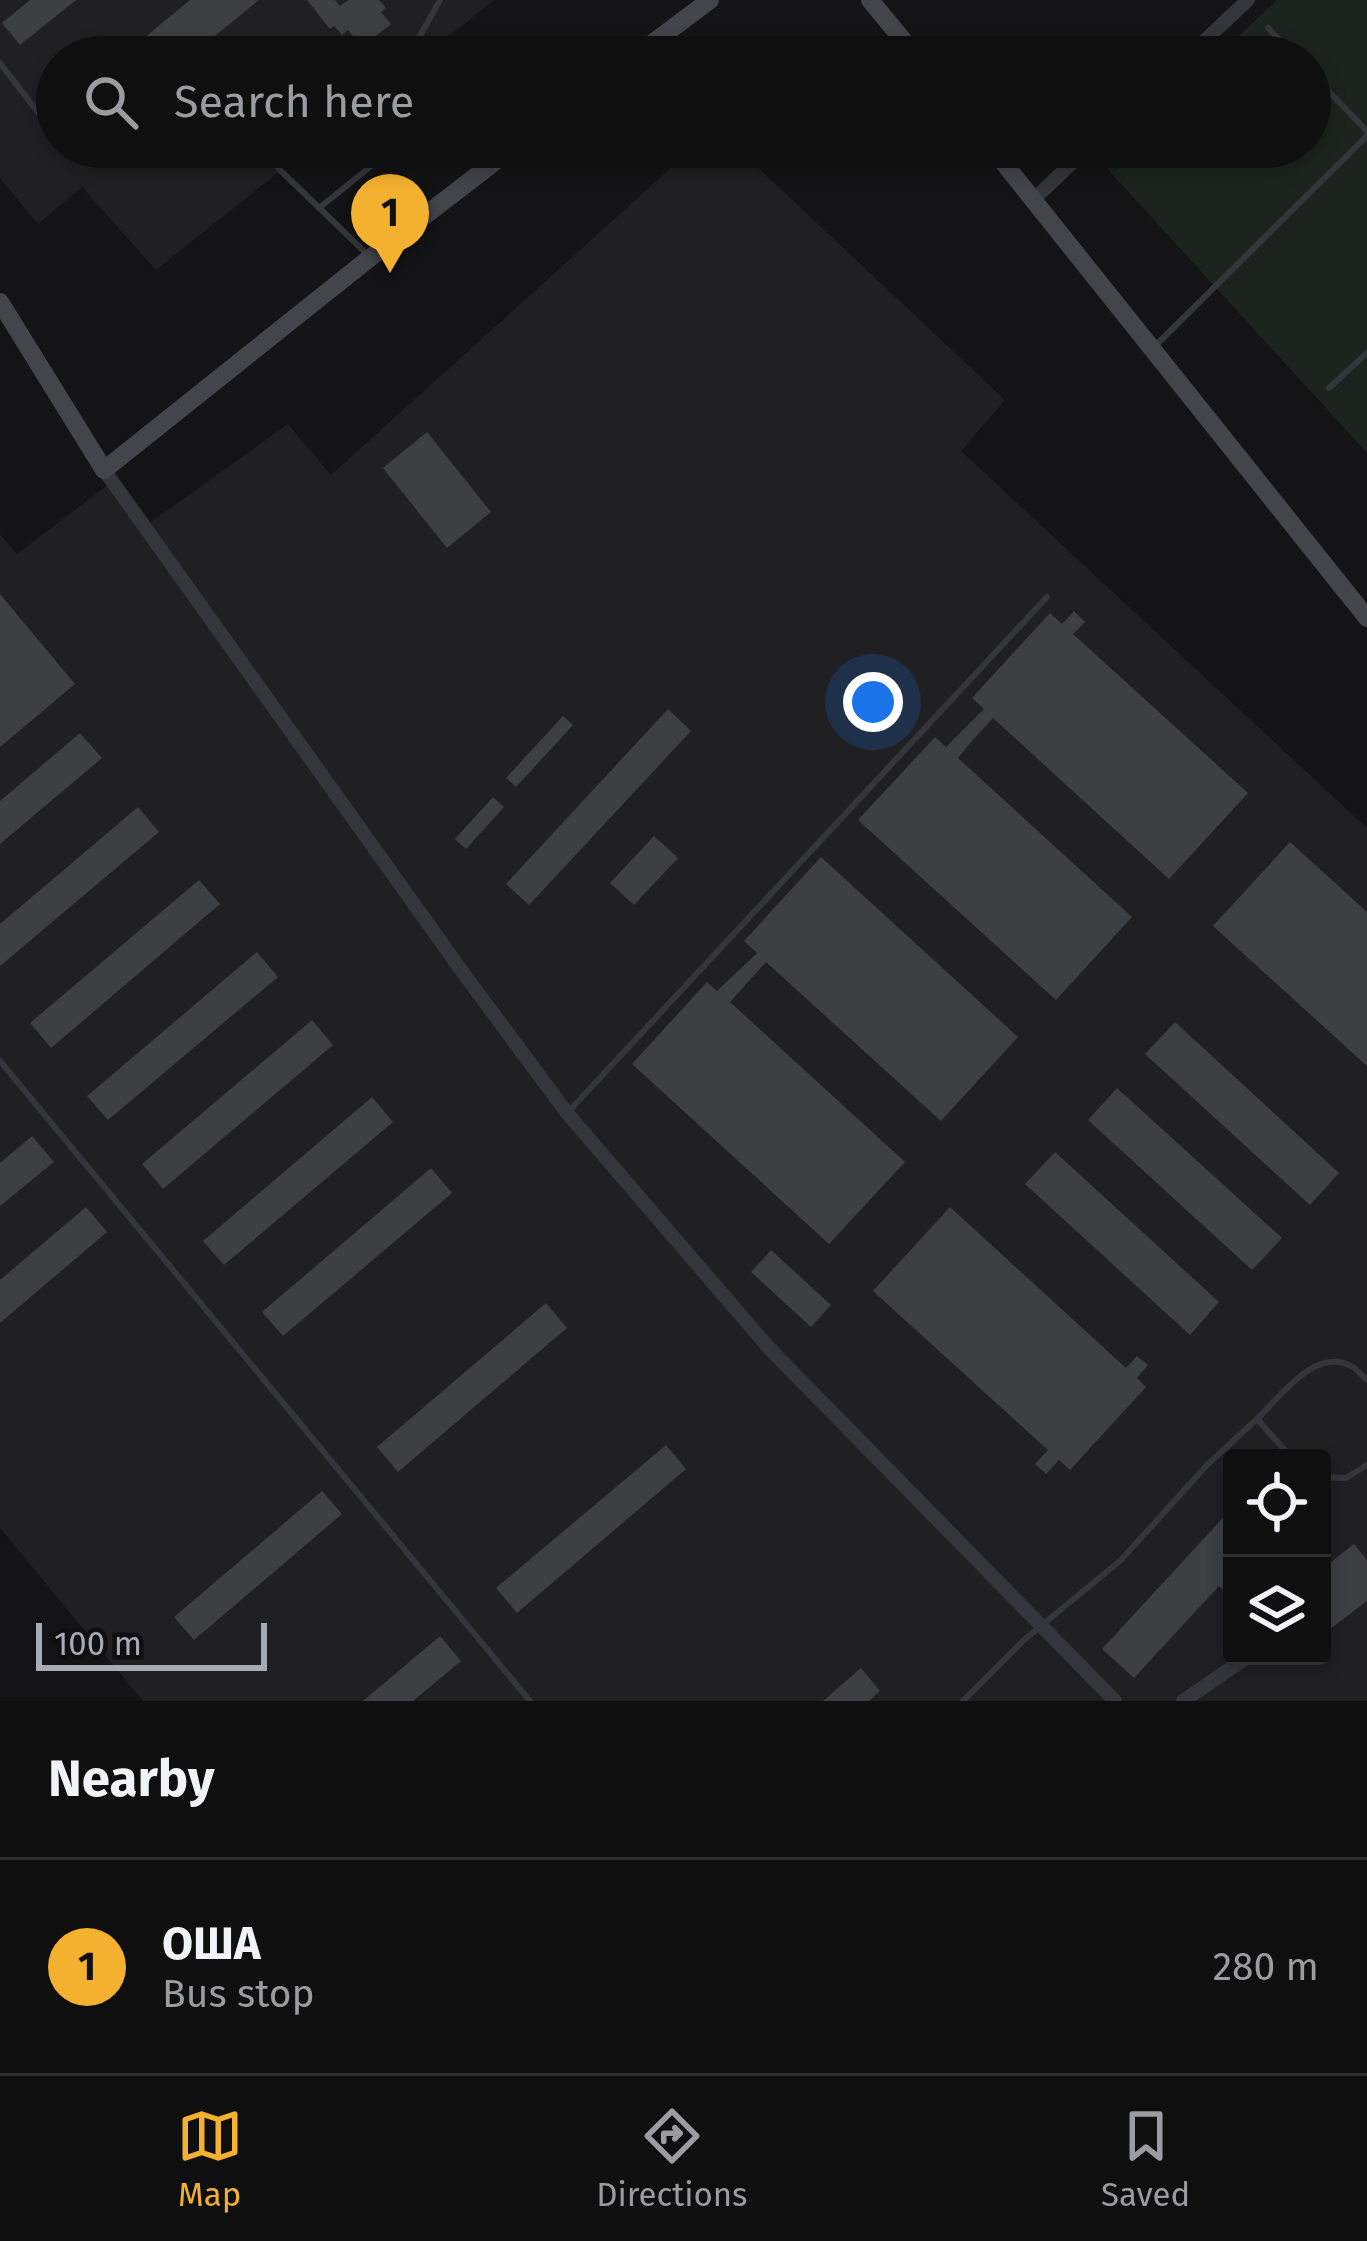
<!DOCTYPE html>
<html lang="en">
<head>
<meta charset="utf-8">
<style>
  body { margin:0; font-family:"Fira Sans",sans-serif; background:#181819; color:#f1f3f6 }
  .controls { position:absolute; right:36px; bottom:36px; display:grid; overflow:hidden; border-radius:12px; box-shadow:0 6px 18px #0003 }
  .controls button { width:108px; height:108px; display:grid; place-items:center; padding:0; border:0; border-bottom:3px solid #2f2f30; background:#0f0f10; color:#f1f3f6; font:60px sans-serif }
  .scale { position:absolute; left:36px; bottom:30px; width:231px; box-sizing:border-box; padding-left:12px; border:6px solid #a6abb7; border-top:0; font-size:33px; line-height:42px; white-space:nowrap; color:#a6abb7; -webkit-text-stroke:9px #0f0f11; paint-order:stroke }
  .you { position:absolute; left:873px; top:702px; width:42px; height:42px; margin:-30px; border:9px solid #fff; border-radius:50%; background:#1a73e8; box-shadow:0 0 0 18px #1a73e833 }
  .badge { display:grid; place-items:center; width:78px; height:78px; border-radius:50%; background:#f4b12f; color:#111; font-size:39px; font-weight:700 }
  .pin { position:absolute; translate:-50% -99px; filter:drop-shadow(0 3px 6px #0008) }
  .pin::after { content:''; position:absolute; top:63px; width:42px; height:36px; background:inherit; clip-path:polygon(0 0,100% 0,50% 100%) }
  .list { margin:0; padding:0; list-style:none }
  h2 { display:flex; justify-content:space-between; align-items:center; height:156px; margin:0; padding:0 48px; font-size:51px }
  h2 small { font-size:39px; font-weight:400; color:#9b9c9f }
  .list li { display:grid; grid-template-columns:78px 1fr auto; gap:36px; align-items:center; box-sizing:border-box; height:216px; padding:0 48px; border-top:3px solid #2f2f30 }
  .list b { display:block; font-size:45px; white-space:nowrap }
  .list p { margin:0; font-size:39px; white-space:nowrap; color:#9b9c9f }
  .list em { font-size:39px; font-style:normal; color:#9b9c9f }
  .icon { flex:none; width:66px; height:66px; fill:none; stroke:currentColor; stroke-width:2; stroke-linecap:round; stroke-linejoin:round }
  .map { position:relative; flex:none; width:1367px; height:1701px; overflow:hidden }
  .search { position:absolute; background:#0f0f10; box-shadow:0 6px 18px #0003; left:36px; right:36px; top:36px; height:132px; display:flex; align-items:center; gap:30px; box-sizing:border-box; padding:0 42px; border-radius:66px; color:#9b9c9f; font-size:45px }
  .sheet { height:372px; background:#0f0f10 }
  nav { display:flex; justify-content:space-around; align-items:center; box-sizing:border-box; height:168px; border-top:3px solid #2f2f30; background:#0f0f10; font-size:33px; color:#9b9c9f }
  nav a { display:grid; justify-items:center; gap:6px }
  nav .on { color:#f4b12f }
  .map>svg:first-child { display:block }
</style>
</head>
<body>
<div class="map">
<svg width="1367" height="1701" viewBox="0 0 1367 1701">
  <rect width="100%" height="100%" fill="#141416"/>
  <g fill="#202023" fill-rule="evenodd">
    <polygon points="0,0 494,0 423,57 57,57 57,147 310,147 156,270 82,187 38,224 0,178"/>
    <path d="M694,147H736L1005,400L961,451L1367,828V1701H143L0,1528V534L17,554L117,478L151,522L288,424L331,475ZM1232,1458H1322V1656H1232Z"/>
  </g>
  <polygon fill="#1c241d" points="1277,0 1367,0 1367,453 1102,163 1119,147 1310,147 1310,57 1216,57"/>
  <g fill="#3e3f43">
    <polygon points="30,0 76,0 20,45 2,23"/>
    <polygon points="190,0 259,0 189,57 121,57"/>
    <polygon points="307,0 335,0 340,6 348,0 379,0 386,8 381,12 391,24 362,47 348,30 342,35 334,26 330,29"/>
    <polygon points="427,432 491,512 447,548 383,468"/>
    <polygon points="0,594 75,684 0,747"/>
    <polygon points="1074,611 1085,622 1073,634 1248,793 1169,879 993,718 971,742 958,758 1132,917 1056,1000 858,820 935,737 946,747 984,709 972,698 1050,613 1062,624"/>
    <polygon points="668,709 691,731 529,905 506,884"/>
    <polygon points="563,716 573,725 516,787 506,778"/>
    <polygon points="80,733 102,758 0,844 0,801"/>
    <polygon points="493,797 504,807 466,849 455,839"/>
    <polygon points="138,807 159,832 0,966 0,924"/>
    <polygon points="654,836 678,858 634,905 610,883"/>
    <polygon points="1290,842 1367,912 1367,1066 1213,926"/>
    <polygon points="821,857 1018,1037 941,1121 766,962 730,1002 905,1162 829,1244 632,1064 707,982 717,991 757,953 744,941"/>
    <polygon points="199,880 220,904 51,1048 30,1023"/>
    <polygon points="257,952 278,977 108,1120 87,1096"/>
    <polygon points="312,1020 333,1045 163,1189 142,1164"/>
    <polygon points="1175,1022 1339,1173 1310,1205 1145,1054"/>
    <polygon points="1117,1088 1282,1238 1252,1270 1088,1120"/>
    <polygon points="372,1097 393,1122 224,1265 203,1241"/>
    <polygon points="32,1136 54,1162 0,1206 0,1163"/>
    <polygon points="1055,1152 1219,1302 1190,1335 1025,1184"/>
    <polygon points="431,1168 452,1193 283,1336 262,1312"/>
    <polygon points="86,1207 107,1232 0,1323 0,1280"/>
    <polygon points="950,1207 1126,1368 1137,1356 1148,1365 1137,1378 1146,1387 1070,1470 1059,1460 1046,1474 1035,1464 1048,1450 873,1291"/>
    <polygon points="771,1250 831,1305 811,1327 751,1272"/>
    <polygon points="546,1303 567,1328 398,1472 377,1447"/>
    <polygon points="666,1445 686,1469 517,1613 496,1588"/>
    <polygon points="322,1491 342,1514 194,1640 174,1617"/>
    <polygon points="1232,1508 1232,1598 1219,1586 1134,1678 1102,1649"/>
    <polygon points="1354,1544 1367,1560 1367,1601 1322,1635 1322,1569"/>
    <polygon points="440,1636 461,1661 413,1701 363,1701"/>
    <polygon points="861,1668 880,1691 869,1701 823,1701"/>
  </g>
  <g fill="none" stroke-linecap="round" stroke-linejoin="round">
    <g stroke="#35363b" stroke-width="6">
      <polyline points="1268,28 1296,57"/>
      <polyline points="395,57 420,36 440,0"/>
      <polyline points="0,63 57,137"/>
      <polyline points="1310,72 1367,131"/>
      <polyline points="70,147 77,152 96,150 100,147"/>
      <polyline points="262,147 281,171 368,255"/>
      <polyline points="319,208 395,147"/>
      <polyline points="1157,344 1367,136"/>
      <polyline points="1329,388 1367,353"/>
      <polyline points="0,1061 530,1701"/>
      <polyline points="570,1110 1047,597"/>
      <path d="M1257,1419C1280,1397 1316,1345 1353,1367C1358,1370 1362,1376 1367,1380"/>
      <polyline points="1322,1477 1346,1478 1367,1465"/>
      <polyline points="963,1701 1024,1640 1121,1560 1207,1465 1257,1419 1292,1458"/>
    </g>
    <g stroke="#35363b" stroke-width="14">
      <polyline points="1187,57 1248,0"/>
      <polyline points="1034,199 1089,147"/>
      <polyline points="104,470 464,974 567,1113 769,1348 1115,1701"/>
      <polyline points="1291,1656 1310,1657"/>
      <polyline points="1183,1701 1249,1656"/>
    </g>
    <g stroke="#43454b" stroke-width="18">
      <polyline points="870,0 917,57"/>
      <polyline points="634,57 710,0"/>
      <polyline points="991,147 1367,618"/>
      <polyline points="0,302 104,470 371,257 514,147"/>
    </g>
  </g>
</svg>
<div class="controls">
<button><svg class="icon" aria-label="locate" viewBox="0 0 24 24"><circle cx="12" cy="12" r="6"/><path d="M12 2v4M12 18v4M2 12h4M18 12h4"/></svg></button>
<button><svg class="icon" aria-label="layers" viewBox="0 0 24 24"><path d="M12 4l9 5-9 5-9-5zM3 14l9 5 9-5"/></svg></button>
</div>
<div class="scale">100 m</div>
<div class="you"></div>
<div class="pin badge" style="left:390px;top:273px">1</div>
<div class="search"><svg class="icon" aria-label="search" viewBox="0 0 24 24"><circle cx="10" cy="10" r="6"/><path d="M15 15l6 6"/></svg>Search here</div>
</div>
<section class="sheet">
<h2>Nearby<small></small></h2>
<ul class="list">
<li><span class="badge">1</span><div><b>ОША</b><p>Bus stop</p></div><em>280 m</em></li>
</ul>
</section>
<nav>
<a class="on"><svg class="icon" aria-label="map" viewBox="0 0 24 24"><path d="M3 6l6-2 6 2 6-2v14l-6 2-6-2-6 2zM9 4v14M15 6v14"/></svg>Map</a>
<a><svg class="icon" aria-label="directions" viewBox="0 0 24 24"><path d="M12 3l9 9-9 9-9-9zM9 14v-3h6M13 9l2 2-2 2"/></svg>Directions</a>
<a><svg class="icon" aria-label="saved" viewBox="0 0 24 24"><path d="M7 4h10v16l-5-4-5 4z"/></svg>Saved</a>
</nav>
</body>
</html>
